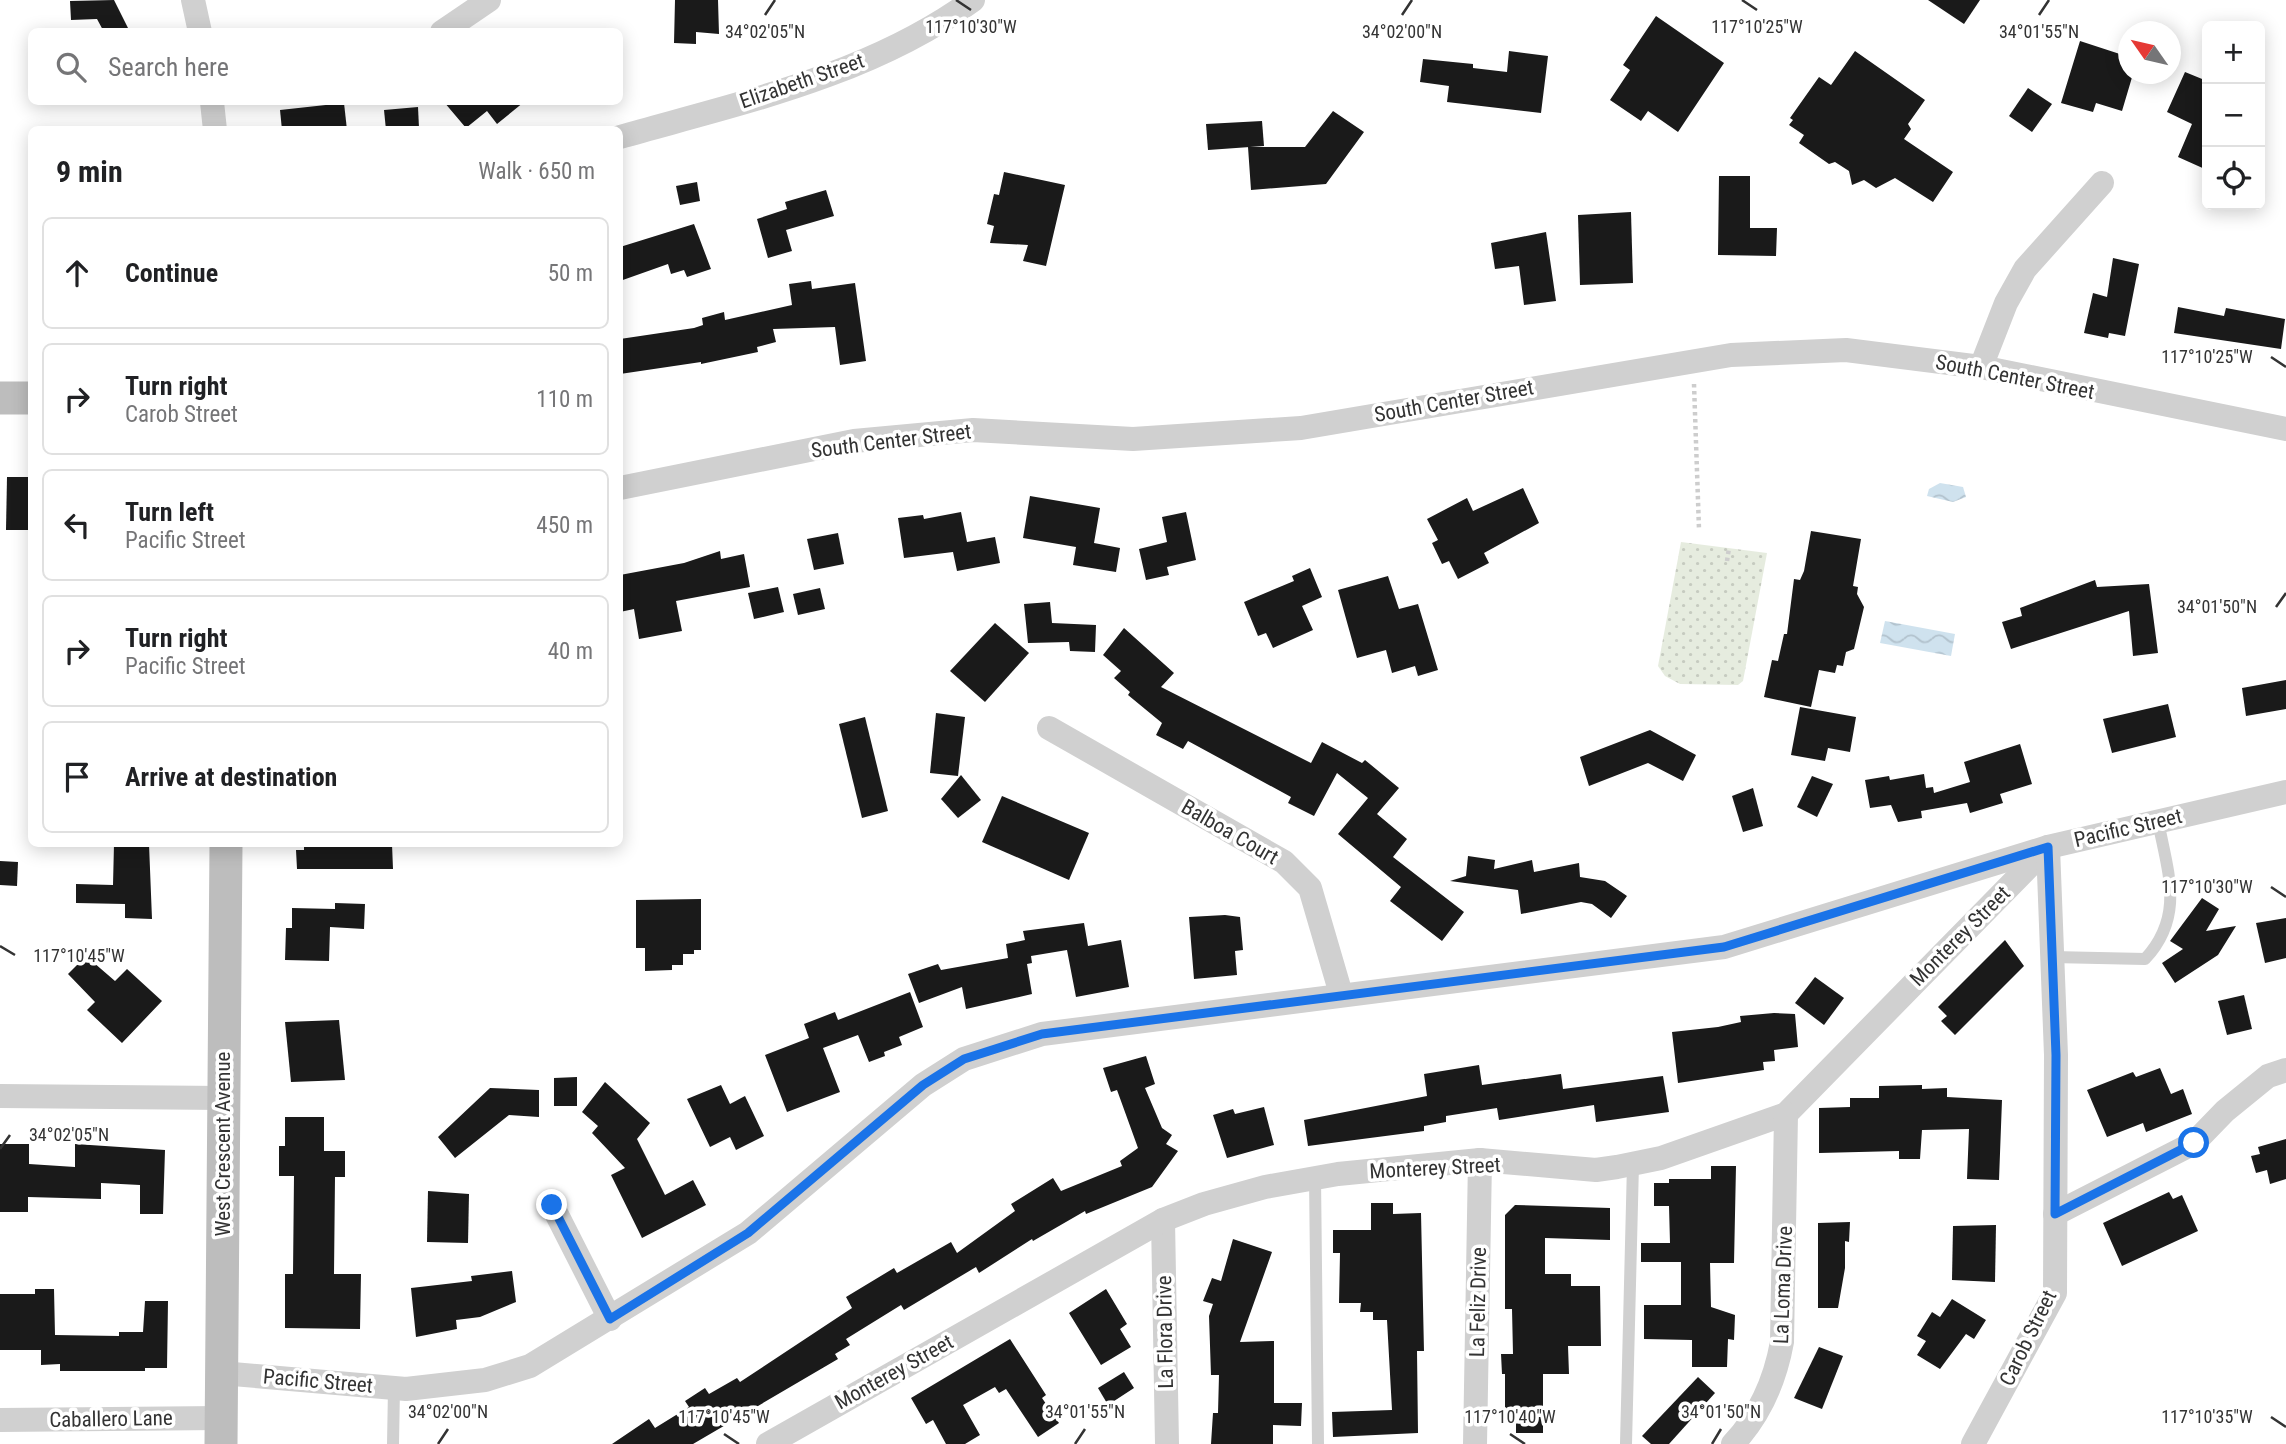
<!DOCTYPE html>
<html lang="en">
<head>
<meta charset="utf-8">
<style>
  body { margin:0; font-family:"Roboto Condensed",sans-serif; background:#f2f2f2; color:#202124 }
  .controls { position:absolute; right:21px; top:21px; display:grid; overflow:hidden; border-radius:10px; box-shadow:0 4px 18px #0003 }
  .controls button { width:63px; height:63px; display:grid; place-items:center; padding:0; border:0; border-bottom:2px solid #e0e0e0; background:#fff; color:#202124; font:35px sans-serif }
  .compass { position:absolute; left:2118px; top:21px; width:63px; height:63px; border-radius:50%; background:#fff; box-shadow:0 4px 18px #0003; rotate:304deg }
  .stop { position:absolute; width:21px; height:21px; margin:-16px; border:5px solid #1a73e8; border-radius:50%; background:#fff }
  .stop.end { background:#1a73e8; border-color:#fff; box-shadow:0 2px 7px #0008 }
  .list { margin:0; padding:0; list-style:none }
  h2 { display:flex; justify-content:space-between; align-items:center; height:91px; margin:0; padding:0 28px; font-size:30px }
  h2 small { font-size:23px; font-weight:400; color:#757577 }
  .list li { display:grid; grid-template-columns:46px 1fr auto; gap:21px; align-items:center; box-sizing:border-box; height:112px; margin:0 14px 14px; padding:0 14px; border:2px solid #e0e0e0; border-radius:10px }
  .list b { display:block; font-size:26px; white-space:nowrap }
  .list p { margin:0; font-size:23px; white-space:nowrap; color:#757577 }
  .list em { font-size:23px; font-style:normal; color:#757577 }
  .icon { flex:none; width:38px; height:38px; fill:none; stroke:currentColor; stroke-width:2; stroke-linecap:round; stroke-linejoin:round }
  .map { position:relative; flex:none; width:2286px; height:1444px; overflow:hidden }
  .search { position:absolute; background:#fff; box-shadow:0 4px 18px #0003; left:28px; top:28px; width:595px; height:77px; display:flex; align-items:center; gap:18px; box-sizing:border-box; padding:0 24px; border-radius:10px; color:#757577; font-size:26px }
  .panel { position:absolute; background:#fff; box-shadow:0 4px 18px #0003; left:28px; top:126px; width:595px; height:721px; border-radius:10px }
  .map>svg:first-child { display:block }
</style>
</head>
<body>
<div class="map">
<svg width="2286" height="1444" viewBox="0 0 2286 1444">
  <defs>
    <pattern id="grass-dots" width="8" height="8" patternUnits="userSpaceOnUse" patternTransform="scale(1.75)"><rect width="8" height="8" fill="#e6ecdf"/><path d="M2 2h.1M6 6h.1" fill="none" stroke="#c6cbc0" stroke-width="1.8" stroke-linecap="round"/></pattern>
    <pattern id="water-waves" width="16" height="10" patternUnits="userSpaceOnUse" patternTransform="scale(1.75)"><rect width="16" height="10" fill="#cfe2ee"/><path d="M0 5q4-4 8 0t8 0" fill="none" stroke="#b2c2cd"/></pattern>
  </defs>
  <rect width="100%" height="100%" fill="#fff"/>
  <polygon fill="url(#grass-dots)" points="1681,542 1767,553 1743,681 1738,685 1680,684 1665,676 1658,666"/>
  <g fill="url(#water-waves)">
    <polygon points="1940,483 1963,487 1966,497 1953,502 1927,496 1929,489"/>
    <polygon points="1885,621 1955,634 1951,656 1880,643"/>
  </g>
  <g fill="#1a1a1a">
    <polygon points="114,0 130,32 104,32 97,19 71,20 70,1"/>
    <polygon points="675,0 718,0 719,34 696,32 696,44 674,43"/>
    <polygon points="1928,0 1980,0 1964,24"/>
    <polygon points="1656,16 1724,63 1678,132 1648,111 1641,121 1610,100 1630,70 1623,65"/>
    <polygon points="2080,41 2129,57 2129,74 2133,74 2122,111 2096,103 2093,112 2061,103"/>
    <polygon points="1509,51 1548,56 1541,113 1447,102 1449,86 1420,82 1423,59 1473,64 1473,68 1507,72"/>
    <polygon points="1855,51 1925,100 1908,124 1911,129 1904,139 1953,172 1933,202 1895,178 1876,188 1864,180 1852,185 1849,171 1835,162 1829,164 1799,143 1804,135 1789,125 1793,120 1790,118 1819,77 1831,85"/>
    <polygon points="2185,72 2207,81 2207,170 2178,157 2192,124 2167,112"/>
    <polygon points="2028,88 2052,104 2032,132 2009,116"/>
    <polygon points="444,102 524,102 497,124 487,111 466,128"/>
    <polygon points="344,103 347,130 282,130 280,110"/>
    <polygon points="418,107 419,128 386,130 384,110"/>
    <polygon points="1333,111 1364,132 1326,184 1251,190 1248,147 1305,147"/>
    <polygon points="1262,121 1264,146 1208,150 1206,124"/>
    <polygon points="1004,172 1065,185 1046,266 1023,261 1028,245 990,243 994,226 987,224 994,194 999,195"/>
    <polygon points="1719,176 1750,176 1750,228 1777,228 1776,256 1718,255"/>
    <polygon points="697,182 700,201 680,205 676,186"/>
    <polygon points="826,190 834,216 786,230 792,251 768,258 757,219 787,209 785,202"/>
    <polygon points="1631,212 1633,283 1580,285 1578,215"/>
    <polygon points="694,224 711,269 687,277 684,270 671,274 668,264 620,281 620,247"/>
    <polygon points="1546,232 1556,301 1524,305 1519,266 1495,269 1491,243"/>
    <polygon points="2113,258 2139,264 2125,336 2109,333 2108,338 2084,333 2093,293 2107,297"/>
    <polygon points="811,281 812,289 855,283 866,361 840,365 835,327 773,329 776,342 757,347 758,352 701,364 701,362 620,374 620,339 694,328 703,325 702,318 724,312 725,320 792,305 789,284"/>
    <polygon points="2178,307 2224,316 2226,308 2285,319 2281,349 2174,333"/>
    <polygon points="7,477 32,477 32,530 6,530"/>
    <polygon points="1523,488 1539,523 1484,553 1489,563 1458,579 1449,561 1442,564 1432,543 1438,540 1427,519 1467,498 1473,511"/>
    <polygon points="1030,496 1100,508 1094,543 1120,548 1116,572 1073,565 1076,547 1023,538"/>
    <polygon points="961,512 967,542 995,537 1000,563 957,571 953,552 904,558 898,518 923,515 924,519"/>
    <polygon points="1186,512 1196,560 1167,567 1169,575 1146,580 1139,549 1167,542 1162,517"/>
    <polygon points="1811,531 1861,539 1853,586 1858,587 1857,594 1864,607 1854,649 1846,652 1843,666 1837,665 1835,673 1819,670 1811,707 1764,697 1772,660 1778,661 1784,634 1787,634 1794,579 1800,580 1804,571"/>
    <polygon points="838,533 844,564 814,570 807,539"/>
    <polygon points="720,551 721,559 744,554 750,587 676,601 682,631 639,639 634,609 620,612 620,575 684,563"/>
    <polygon points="1310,568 1322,597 1302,606 1313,630 1273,648 1266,633 1258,636 1244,602 1294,581 1292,576"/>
    <polygon points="1388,576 1399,609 1418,604 1438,670 1418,676 1415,666 1392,673 1386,650 1357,658 1338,590"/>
    <polygon points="2095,580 2097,587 2149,584 2158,653 2133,656 2129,611 2011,649 2002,622 2022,616 2020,608"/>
    <polygon points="778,587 784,612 754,619 748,593"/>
    <polygon points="820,588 825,609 798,615 793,594"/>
    <polygon points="1050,602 1052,623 1096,625 1095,652 1070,651 1069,642 1028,643 1024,604"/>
    <polygon points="995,623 1029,653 985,702 950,671"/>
    <polygon points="1124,628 1174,673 1161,687 1311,763 1322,742 1362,763 1365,760 1399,788 1377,814 1407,839 1393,857 1464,912 1442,941 1390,901 1401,887 1338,834 1368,798 1337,773 1314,816 1288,803 1291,797 1188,741 1183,749 1156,735 1162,723 1128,695 1130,692 1114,678 1121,671 1103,655"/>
    <polygon points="2286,680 2286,709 2246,716 2242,688"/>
    <polygon points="2168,704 2176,737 2112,753 2103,719"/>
    <polygon points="1800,707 1856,717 1850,752 1828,748 1825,761 1791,755"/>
    <polygon points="936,713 965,717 958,776 930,773"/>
    <polygon points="865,717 888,811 862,818 839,724"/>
    <polygon points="1650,730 1696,755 1683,781 1648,763 1589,786 1580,757"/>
    <polygon points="2020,744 2032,784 2000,794 2003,803 1970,813 1967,803 1921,811 1922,818 1898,822 1891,805 1870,808 1865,780 1889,776 1890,780 1924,774 1926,788 1933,787 1934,793 1970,782 1964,762"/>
    <polygon points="961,775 981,800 958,818 941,799"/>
    <polygon points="1812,776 1833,784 1817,817 1797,807"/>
    <polygon points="1753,788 1763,826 1743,832 1732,796"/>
    <polygon points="1002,796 1089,833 1069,880 982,842"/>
    <polygon points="114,844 149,844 152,919 125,918 125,904 76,903 76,884 113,885"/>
    <polygon points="304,844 392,844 393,869 297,869 296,850 304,850"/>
    <polygon points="1468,856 1495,860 1494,869 1532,860 1534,872 1579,863 1580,877 1605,881 1627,896 1611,918 1592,904 1581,902 1521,914 1518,890 1450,881 1466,876"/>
    <polygon points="0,861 18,862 17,886 0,885"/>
    <polygon points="2202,898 2219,909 2206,931 2236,926 2218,955 2175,983 2162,963 2183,949 2170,941"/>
    <polygon points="701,899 701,950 694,950 694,954 683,954 683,965 672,965 672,970 645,971 645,948 636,948 636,900"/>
    <polygon points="335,903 365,904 364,929 330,927 329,961 285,960 286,928 292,928 292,908 335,909"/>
    <polygon points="1225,915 1240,917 1243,950 1235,951 1237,975 1194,979 1189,917"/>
    <polygon points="2286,918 2286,958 2265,963 2256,923"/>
    <polygon points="1084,923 1088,946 1121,940 1129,987 1076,997 1067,950 1031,956 1032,963 1027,964 1032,994 966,1009 962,987 919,1003 908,974 938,964 941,970 1008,958 1006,944 1025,940 1023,931"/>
    <polygon points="2005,940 2024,966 1955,1035 1941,1021 1947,1016 1938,1007"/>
    <polygon points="86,956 115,981 127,969 162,1001 122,1043 87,1010 95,1002 68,974"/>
    <polygon points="1815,977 1844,998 1824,1025 1795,1003"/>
    <polygon points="910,992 923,1027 899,1037 902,1045 884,1052 885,1056 869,1062 858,1035 823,1048 840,1092 787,1112 765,1055 809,1038 804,1024 835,1012 838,1020"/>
    <polygon points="2244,995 2252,1029 2227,1035 2218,1001"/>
    <polygon points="1774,1013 1795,1014 1798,1047 1774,1050 1775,1061 1763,1062 1764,1070 1678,1083 1672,1032 1718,1027 1741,1022 1740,1016"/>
    <polygon points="339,1020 345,1080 291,1082 285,1022"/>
    <polygon points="1146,1056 1155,1084 1145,1088 1162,1128 1172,1135 1166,1144 1178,1151 1152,1187 1086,1214 1085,1211 1033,1241 1032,1239 979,1273 976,1267 904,1310 901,1305 846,1339 850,1345 835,1354 838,1359 693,1444 612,1444 649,1419 655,1428 689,1407 685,1401 705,1388 709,1394 737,1378 740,1382 852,1308 846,1297 894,1268 897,1273 951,1242 957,1253 1015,1211 1011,1204 1053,1178 1061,1191 1122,1166 1120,1161 1138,1148 1117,1090 1111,1092 1103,1068"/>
    <polygon points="1479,1065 1482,1085 1561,1074 1563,1089 1663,1076 1669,1112 1596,1122 1594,1105 1499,1120 1497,1108 1446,1116 1446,1122 1424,1126 1424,1131 1308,1146 1304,1120 1427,1096 1424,1074"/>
    <polygon points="2160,1068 2171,1094 2183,1089 2192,1114 2146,1132 2143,1123 2107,1137 2087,1090 2133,1072 2136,1077"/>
    <polygon points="577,1077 577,1106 554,1106 554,1078"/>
    <polygon points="605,1082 650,1123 637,1139 665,1195 693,1180 706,1205 642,1238 611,1175 625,1168 592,1133 598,1126 582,1112"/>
    <polygon points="721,1085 730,1104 745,1096 764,1136 736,1150 730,1137 710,1147 687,1099"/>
    <polygon points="1922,1085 1922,1089 1947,1088 1947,1097 2002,1100 1999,1180 1967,1179 1969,1129 1922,1130 1920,1159 1899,1159 1899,1151 1819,1153 1819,1108 1850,1107 1850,1098 1879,1098 1879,1086"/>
    <polygon points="490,1088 539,1090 539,1117 509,1115 455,1158 438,1137"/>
    <polygon points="1264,1107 1274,1145 1227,1158 1213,1115 1233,1109 1235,1114"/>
    <polygon points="285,1117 324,1117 324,1151 345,1151 345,1177 335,1177 334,1274 361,1274 360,1329 285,1328 285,1274 293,1274 294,1176 279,1176 279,1146 285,1146"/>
    <polygon points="2286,1139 2286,1179 2270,1184 2267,1170 2256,1173 2251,1156 2260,1154 2258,1147"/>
    <polygon points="0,1144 29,1144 29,1164 75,1167 75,1144 165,1150 163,1214 140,1214 140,1185 101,1183 101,1199 28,1197 28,1212 0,1212"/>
    <polygon points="1711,1166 1736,1166 1734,1263 1710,1263 1711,1307 1735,1315 1734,1340 1728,1339 1727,1367 1692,1367 1692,1340 1644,1339 1644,1305 1681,1305 1681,1262 1641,1262 1641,1243 1670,1243 1669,1206 1654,1206 1654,1183 1669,1183 1669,1179 1711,1179"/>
    <polygon points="428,1191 469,1194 468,1243 427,1242"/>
    <polygon points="2169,1192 2173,1199 2182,1195 2198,1231 2122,1266 2103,1223"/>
    <polygon points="1371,1203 1393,1203 1393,1214 1421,1213 1424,1351 1417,1351 1418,1433 1333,1437 1332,1412 1392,1410 1387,1320 1373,1320 1373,1312 1360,1312 1361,1303 1339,1303 1340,1253 1333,1253 1333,1230 1371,1230"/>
    <polygon points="1515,1205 1610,1208 1610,1240 1545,1238 1545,1274 1571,1274 1571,1286 1600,1286 1601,1346 1568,1346 1569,1374 1543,1374 1543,1433 1516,1433 1516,1416 1505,1416 1505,1374 1502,1374 1501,1354 1513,1354 1512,1309 1505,1309 1505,1215"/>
    <polygon points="1850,1222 1849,1242 1845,1241 1845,1268 1838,1308 1818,1308 1818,1223"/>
    <polygon points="1996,1225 1995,1282 1952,1280 1953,1226"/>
    <polygon points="1233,1239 1272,1252 1240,1342 1274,1341 1274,1403 1302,1403 1301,1426 1273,1425 1273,1444 1211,1444 1213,1413 1218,1413 1219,1375 1211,1375 1209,1316 1213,1304 1203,1301 1212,1278 1221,1281"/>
    <polygon points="512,1271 516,1302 480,1317 456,1320 457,1329 416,1337 411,1288 472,1281 471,1276"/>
    <polygon points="35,1289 54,1289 55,1335 119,1336 119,1332 143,1332 145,1301 168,1301 167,1368 145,1368 145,1371 60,1371 60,1364 41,1365 41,1350 0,1350 0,1294 35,1294"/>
    <polygon points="1106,1289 1127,1324 1120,1329 1131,1347 1101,1365 1069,1313"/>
    <polygon points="1952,1299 1986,1320 1974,1339 1966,1334 1940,1369 1917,1355 1926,1341 1917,1336 1932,1312 1940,1317"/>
    <polygon points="1010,1339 1046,1395 1042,1398 1059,1423 1038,1437 1006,1389 999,1393 995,1387 963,1405 980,1435 965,1444 946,1444 933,1420 926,1424 911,1398"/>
    <polygon points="1819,1347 1843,1356 1822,1409 1794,1398"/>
    <polygon points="1124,1372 1134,1388 1108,1405 1098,1388"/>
    <polygon points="1698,1377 1715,1393 1669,1444 1651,1444 1642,1436"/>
  </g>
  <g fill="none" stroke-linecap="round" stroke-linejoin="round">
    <g stroke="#cdcdcd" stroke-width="4.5" stroke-dasharray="3.5 3.5" stroke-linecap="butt">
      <polyline points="1694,384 1699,529"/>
      <polyline points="1727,561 1729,548"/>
    </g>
    <g stroke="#d0d0d0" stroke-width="12">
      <path d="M2052,957L2145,959C2185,916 2168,873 2158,821"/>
      <polyline points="1315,1177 1318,1444"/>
      <polyline points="393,1444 394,1388"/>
      <polyline points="1626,1444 1633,1164"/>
    </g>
    <g stroke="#d0d0d0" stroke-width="24">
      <polyline points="193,0 200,32"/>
      <polyline points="442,32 489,0"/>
      <polyline points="212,102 215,130"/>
      <path d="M620,137C740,103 871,75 973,0"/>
      <polyline points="1981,367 2006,303 2025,269 2102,183"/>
      <polyline points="620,488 854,441 973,430 1133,439 1301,428 1731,355 1846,350 1981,367 2286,429"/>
      <polyline points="1049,728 1284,862 1310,888 1341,994"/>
      <polyline points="0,1096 223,1098"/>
      <polyline points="552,1205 610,1319"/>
      <polyline points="2055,1214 2194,1143 2225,1111 2268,1076 2286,1070"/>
      <polyline points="1163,1220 1167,1444"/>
      <polyline points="221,1373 406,1389 485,1380 530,1366 748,1233 923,1085 964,1059 1042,1034 1724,947 2048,847 2286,792"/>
      <polyline points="0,1420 221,1418"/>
      <polyline points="768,1444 1163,1220 1204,1204 1265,1187 1338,1174 1480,1160 1596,1170 1617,1167 1661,1158 1786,1114 2044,851"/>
      <polyline points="1475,1444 1480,1160"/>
      <path d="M1733,1444C1760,1415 1775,1381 1782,1342L1786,1114"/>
      <polyline points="1973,1444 2055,1293 2056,1055 2048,847"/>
    </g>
    <g stroke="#bdbdbd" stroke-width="33">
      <polyline points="0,398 32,398"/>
      <polyline points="221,1444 226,844"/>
    </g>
  </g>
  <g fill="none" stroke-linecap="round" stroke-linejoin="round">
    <polyline stroke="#1a73e8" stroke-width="9" points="552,1205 610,1319 748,1233 923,1085 964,1059 1042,1034 1724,947 2048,847 2056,1055 2055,1214 2194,1143"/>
  </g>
  <path fill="none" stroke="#333" stroke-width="2.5" d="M956,0L971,10M1742,0L1757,10M765,15L775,0M1402,15L1412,0M2039,15L2049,0M2271,357L2286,367M2276,607L2286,593M2271,887L2286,897M0,946L15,955M0,1149L10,1135M2271,1417L2286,1427M724,1434L739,1444M1510,1434L1525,1444M438,1444L448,1429M1075,1444L1085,1429M1712,1444L1721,1429"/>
  <g text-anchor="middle" stroke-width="7" stroke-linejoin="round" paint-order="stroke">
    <g font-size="21" fill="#333" stroke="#fff">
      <text transform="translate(802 81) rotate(-19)" y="7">Elizabeth Street</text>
      <text transform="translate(2015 377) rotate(11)" y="7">South Center Street</text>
      <text transform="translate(1454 401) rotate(-10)" y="7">South Center Street</text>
      <text transform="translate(891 441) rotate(-7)" y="7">South Center Street</text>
      <text transform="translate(2128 828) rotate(-13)" y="7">Pacific Street</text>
      <text transform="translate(1230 832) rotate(30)" y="7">Balboa Court</text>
      <text transform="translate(1960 936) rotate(-45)" y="7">Monterey Street</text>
      <text transform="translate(223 1144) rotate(-90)" y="7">West Crescent Avenue</text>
      <text transform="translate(1435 1168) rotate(-3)" y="7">Monterey Street</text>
      <text transform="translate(1783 1285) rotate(-88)" y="7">La Loma Drive</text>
      <text transform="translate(1478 1302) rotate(-89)" y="7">La Feliz Drive</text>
      <text transform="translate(1165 1332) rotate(-91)" y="7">La Flora Drive</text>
      <text transform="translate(2028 1338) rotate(-64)" y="7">Carob Street</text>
      <text transform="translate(894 1372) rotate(-29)" y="7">Monterey Street</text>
      <text transform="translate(318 1381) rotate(5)" y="7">Pacific Street</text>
      <text transform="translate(111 1419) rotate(-1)" y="7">Caballero Lane</text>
    </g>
  </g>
  <g font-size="18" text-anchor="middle" fill="#333" stroke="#fff" stroke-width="7" stroke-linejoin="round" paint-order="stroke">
    <text x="971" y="33">117°10'30"W</text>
    <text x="1757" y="33">117°10'25"W</text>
    <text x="765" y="38">34°02'05"N</text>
    <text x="1402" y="38">34°02'00"N</text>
    <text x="2039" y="38">34°01'55"N</text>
    <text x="2207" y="363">117°10'25"W</text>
    <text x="2217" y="613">34°01'50"N</text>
    <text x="2207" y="893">117°10'30"W</text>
    <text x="79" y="962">117°10'45"W</text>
    <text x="69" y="1141">34°02'05"N</text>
    <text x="448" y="1418">34°02'00"N</text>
    <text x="1085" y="1418">34°01'55"N</text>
    <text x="1721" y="1418">34°01'50"N</text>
    <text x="724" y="1423">117°10'45"W</text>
    <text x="1510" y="1423">117°10'40"W</text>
    <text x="2207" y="1423">117°10'35"W</text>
  </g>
</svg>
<div class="controls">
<button>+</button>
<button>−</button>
<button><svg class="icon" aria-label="locate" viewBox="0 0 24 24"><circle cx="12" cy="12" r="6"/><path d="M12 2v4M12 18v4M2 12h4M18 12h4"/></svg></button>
</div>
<svg class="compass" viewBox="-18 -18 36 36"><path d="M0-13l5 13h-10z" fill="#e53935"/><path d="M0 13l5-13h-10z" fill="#757577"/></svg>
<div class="stop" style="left:2194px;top:1143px"></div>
<div class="stop end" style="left:552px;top:1205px"></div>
<div class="search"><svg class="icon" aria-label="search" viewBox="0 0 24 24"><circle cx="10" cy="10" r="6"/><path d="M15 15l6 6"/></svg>Search here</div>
<section class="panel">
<h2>9 min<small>Walk · 650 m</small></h2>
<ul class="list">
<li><svg class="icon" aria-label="ahead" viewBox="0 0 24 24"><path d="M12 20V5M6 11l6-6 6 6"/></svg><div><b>Continue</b></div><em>50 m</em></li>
<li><svg class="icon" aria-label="right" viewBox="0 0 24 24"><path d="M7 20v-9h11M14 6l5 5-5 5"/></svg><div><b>Turn right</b><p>Carob Street</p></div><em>110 m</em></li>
<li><svg class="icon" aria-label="left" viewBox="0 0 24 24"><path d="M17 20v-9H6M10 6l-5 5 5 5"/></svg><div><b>Turn left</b><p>Pacific Street</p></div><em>450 m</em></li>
<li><svg class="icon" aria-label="right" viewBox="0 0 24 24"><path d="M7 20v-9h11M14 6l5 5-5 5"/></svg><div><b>Turn right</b><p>Pacific Street</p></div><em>40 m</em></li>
<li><svg class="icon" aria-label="arrive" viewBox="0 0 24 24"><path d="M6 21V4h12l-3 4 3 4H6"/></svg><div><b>Arrive at destination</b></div></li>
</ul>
</section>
</div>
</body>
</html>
